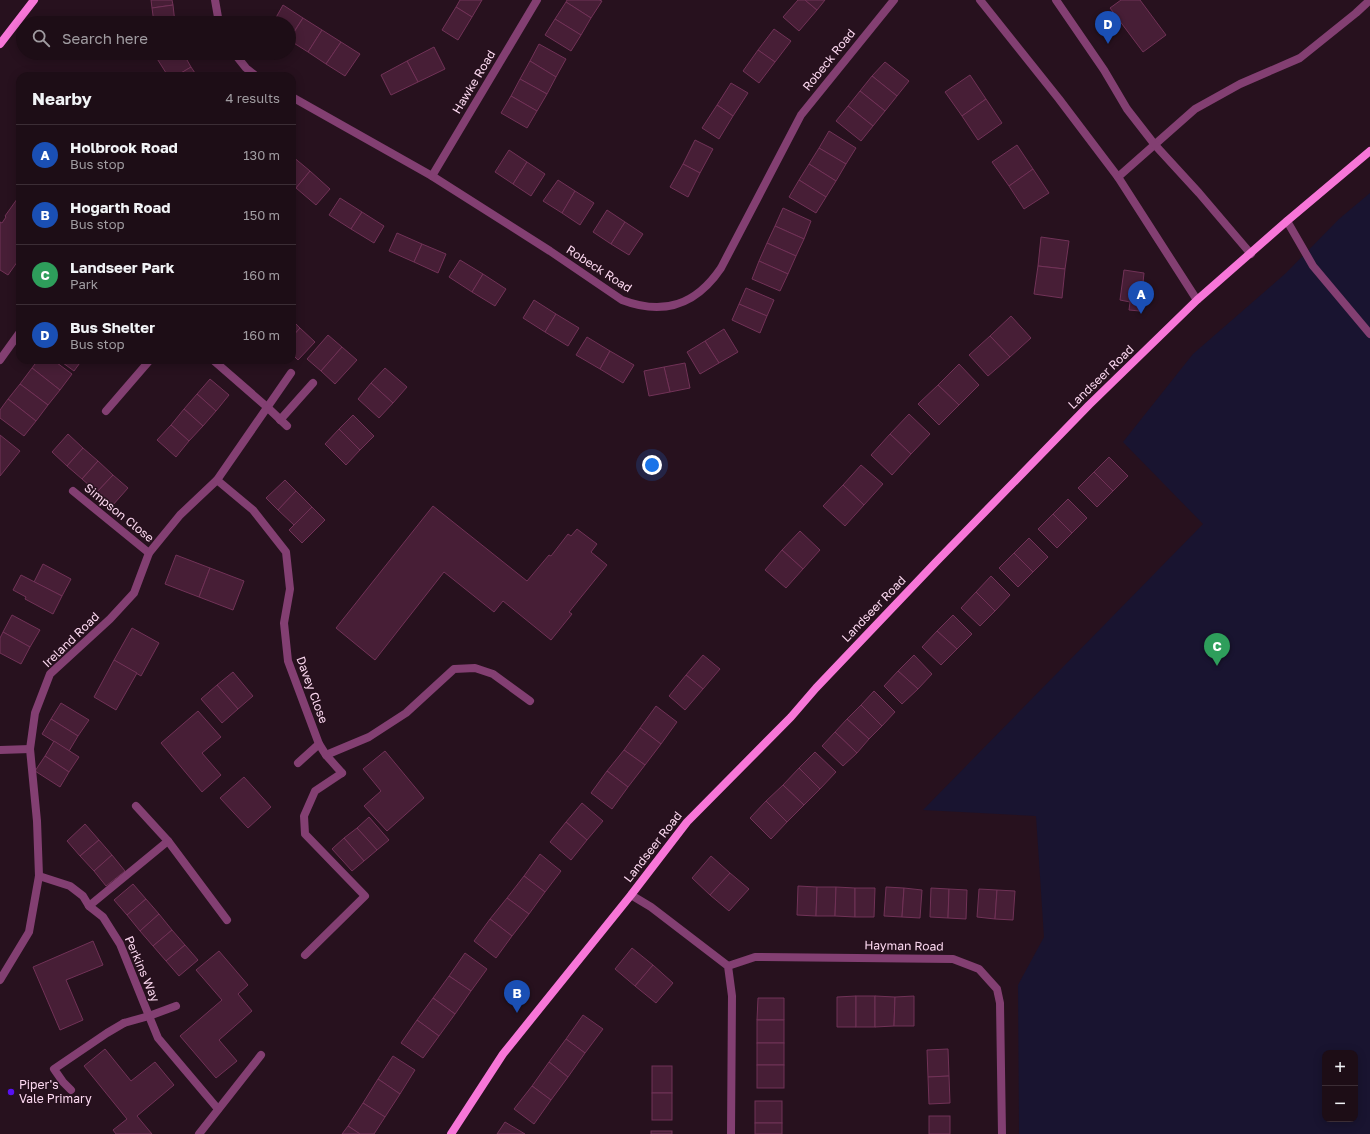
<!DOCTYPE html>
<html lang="en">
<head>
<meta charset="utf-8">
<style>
  body { margin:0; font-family:"Golos Text",sans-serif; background:#25161f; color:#f1f3f6 }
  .controls { position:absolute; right:12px; bottom:12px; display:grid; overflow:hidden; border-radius:8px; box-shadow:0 2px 10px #0003 }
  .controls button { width:36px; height:36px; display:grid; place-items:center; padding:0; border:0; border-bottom:1px solid #3b2d35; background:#1d0d16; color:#f1f3f6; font:20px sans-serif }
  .you { position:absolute; left:652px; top:465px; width:14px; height:14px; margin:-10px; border:3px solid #fff; border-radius:50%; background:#1a73e8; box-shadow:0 0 0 6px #1a73e833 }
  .badge { display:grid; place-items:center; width:26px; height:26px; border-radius:50%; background:#ac8df4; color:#fff; font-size:13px; font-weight:700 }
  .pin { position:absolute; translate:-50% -33px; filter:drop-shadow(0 1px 2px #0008) }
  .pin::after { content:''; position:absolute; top:21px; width:14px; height:12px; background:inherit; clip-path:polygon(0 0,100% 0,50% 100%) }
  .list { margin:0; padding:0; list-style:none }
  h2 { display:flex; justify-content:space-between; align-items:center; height:52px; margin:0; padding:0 16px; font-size:17px }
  h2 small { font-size:13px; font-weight:400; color:#a09ca1 }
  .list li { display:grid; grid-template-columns:26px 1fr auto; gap:12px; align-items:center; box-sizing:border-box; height:60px; padding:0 16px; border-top:1px solid #3b2d35 }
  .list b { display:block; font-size:15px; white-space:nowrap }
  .list p { margin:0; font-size:13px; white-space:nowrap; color:#a09ca1 }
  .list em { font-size:13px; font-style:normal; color:#a09ca1 }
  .icon { flex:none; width:22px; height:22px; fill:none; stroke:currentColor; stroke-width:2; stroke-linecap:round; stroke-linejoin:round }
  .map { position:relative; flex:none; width:1370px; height:1134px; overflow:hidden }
  .search { position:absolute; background:#1d0d16; box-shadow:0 2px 10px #0003; left:16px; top:16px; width:280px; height:44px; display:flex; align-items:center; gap:10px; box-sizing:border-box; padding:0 14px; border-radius:22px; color:#a09ca1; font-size:15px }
  .panel { position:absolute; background:#1d0d16; box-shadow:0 2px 10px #0003; left:16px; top:72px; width:280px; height:292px; border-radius:12px }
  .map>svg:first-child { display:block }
</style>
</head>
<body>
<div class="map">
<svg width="1370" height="1134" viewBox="0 0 1370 1134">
  <rect width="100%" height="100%" fill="#27111e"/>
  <path fill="#191430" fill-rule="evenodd" d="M1370,193V1134H1019L1018,985L1044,937L1036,816L923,810L1203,524L1123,442L1193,354L1286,273L1339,219ZM1325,1053H1355V1119H1325Z"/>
  <g fill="#471e36" stroke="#713257">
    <polygon points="151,0 172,0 173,5 152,8"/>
    <polygon points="460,0 482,0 472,17 456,7"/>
    <polygon points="567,0 599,0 602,1 591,18 566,2"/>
    <polygon points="798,0 805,0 817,10 799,31 783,17"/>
    <polygon points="805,0 825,0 817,10"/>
    <polygon points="1121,0 1140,0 1166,35 1143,52 1110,8"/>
    <polygon points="566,2 591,18 581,35 555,19"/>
    <polygon points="173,5 175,23 154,23 152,8"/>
    <polygon points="283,5 303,18 289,39 289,23 273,23"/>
    <polygon points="456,7 472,17 458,40 442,30"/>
    <polygon points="303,18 322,30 308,52 289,40"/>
    <polygon points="555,19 581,35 571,51 545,35"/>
    <polygon points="774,29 791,41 775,62 758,50"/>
    <polygon points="322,30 341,42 326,64 308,52"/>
    <polygon points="341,42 360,54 345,76 326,64"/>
    <polygon points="539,44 566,59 556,77 530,61"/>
    <polygon points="434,47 445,69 418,82 407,61"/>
    <polygon points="758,50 775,62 759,83 743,71"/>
    <polygon points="162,53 183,53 191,67 176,76 168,76 156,57"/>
    <polygon points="407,61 418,82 391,95 381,75"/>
    <polygon points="530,61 556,77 547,94 520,79"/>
    <polygon points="885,62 909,81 897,96 872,76"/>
    <polygon points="191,67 197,76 176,76"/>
    <polygon points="970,75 986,99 962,116 945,92"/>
    <polygon points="872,76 897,96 885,111 860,91"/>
    <polygon points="520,79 547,94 537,111 511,96"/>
    <polygon points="731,83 748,93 733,116 717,105"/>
    <polygon points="860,91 885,111 873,126 848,106"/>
    <polygon points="511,96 537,111 527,128 501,113"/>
    <polygon points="986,99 1002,123 978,140 962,116"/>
    <polygon points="717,105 733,116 719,139 702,128"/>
    <polygon points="848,106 873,126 861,141 836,121"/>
    <polygon points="829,131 856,148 846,164 819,148"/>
    <polygon points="695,140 713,149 700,173 683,164"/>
    <polygon points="1017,145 1033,169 1009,186 992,162"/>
    <polygon points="819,148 846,164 836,181 809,164"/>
    <polygon points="509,150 527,162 513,184 495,172"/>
    <polygon points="292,156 310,171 296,188 292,184"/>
    <polygon points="527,162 545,174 531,196 513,184"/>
    <polygon points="683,164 700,173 688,197 670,187"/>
    <polygon points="809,164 836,181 826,197 799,180"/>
    <polygon points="1033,169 1049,193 1024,209 1009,186"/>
    <polygon points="310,171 330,189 316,205 296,188"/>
    <polygon points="558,180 575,191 562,213 543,201"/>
    <polygon points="799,180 826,197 816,213 789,197"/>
    <polygon points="575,191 594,203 580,225 562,213"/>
    <polygon points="20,195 20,246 18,249 20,251 20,258 8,275 0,270 0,222 2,223 6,217 5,216"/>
    <polygon points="340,198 362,212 351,229 329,215"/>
    <polygon points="783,208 811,221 804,239 775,226"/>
    <polygon points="607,210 625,222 611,244 593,232"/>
    <polygon points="362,212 384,226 374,243 351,229"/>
    <polygon points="625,222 643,234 629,255 611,244"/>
    <polygon points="775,226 804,239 796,256 767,243"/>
    <polygon points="397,233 422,244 414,262 389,251"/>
    <polygon points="1041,237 1069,241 1065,269 1038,266"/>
    <polygon points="767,243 796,256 788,274 759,261"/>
    <polygon points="422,244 446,254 438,273 414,262"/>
    <polygon points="460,260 483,274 472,292 449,277"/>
    <polygon points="759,261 788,274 780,291 752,279"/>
    <polygon points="1038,266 1065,269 1062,298 1034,294"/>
    <polygon points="1124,270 1144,273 1140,311 1129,310 1130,302 1120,300"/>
    <polygon points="483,274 506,289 495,306 472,292"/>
    <polygon points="746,288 774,300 767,316 739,304"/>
    <polygon points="534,300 556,314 545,332 523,318"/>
    <polygon points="739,304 767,316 760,333 732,320"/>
    <polygon points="556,314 579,328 568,346 545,332"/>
    <polygon points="1011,316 1031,338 1010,357 990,336"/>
    <polygon points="292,320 300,328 292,337"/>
    <polygon points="300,328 315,342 298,360 292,354 292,337"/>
    <polygon points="724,329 738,352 719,363 705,341"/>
    <polygon points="328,335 342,347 321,371 307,359"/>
    <polygon points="990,336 1010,357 988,376 969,355"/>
    <polygon points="587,337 610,351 600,369 576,355"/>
    <polygon points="705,341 719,363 700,374 687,352"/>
    <polygon points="342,347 357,360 335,384 321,371"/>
    <polygon points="610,351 634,365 623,383 600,369"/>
    <polygon points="38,360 53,360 72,374 60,390 32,368"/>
    <polygon points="59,360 82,360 74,371"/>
    <polygon points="685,363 690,388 670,392 664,367"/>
    <polygon points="959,364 979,385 959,405 938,385"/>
    <polygon points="664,367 670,392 649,396 644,371"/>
    <polygon points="32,368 60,390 48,405 20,384"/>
    <polygon points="385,368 407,387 393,403 371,383"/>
    <polygon points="210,379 229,395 216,411 197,394"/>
    <polygon points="371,383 393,403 379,418 358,399"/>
    <polygon points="20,384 48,405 36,421 8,399"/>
    <polygon points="938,385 959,405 939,425 918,404"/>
    <polygon points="197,394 216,411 203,426 184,409"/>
    <polygon points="8,399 36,421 24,436 0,418 0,410"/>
    <polygon points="184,409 203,426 189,441 171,425"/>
    <polygon points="909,414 930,434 911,454 890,434"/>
    <polygon points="353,415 374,436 360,450 339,429"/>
    <polygon points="171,425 189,441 176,457 157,440"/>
    <polygon points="339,429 360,450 346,465 325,444"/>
    <polygon points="68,434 83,448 67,466 52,452"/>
    <polygon points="890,434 911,454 892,475 871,455"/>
    <polygon points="0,435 20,451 0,476"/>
    <polygon points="83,448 98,461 82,479 67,466"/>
    <polygon points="1109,457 1128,476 1113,491 1094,472"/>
    <polygon points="98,461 113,475 97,492 82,479"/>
    <polygon points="861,465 883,484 864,505 843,485"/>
    <polygon points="1094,472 1113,491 1097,507 1078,488"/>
    <polygon points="113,475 128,488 112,506 97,492"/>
    <polygon points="285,480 296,491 278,510 266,498"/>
    <polygon points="843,485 864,505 845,526 823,506"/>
    <polygon points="296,491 312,507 294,525 278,510"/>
    <polygon points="1068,499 1087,518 1072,533 1053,514"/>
    <polygon points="433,506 527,581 549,555 551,556 568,534 571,536 577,529 597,544 591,552 607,565 569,612 572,614 551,640 503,601 494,612 444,572 375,660 336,628"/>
    <polygon points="312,507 325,520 302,543 289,530"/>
    <polygon points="1053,514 1072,533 1057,548 1038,529"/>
    <polygon points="800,531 820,550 803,569 782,550"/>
    <polygon points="1029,538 1048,557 1033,572 1014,553"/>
    <polygon points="782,550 803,569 786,588 765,570"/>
    <polygon points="1014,553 1033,572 1018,587 999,568"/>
    <polygon points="176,555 210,568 199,597 165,584"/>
    <polygon points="43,564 71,579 62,596 34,582"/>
    <polygon points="210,568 244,581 233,610 199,597"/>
    <polygon points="21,575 62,596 53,614 25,599 26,597 13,590"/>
    <polygon points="991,576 1010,595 995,611 976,592"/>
    <polygon points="976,592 995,611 980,626 961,608"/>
    <polygon points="12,615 40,630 30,647 3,632"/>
    <polygon points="953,615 972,634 957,649 937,631"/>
    <polygon points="132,628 159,643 141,676 114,660"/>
    <polygon points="937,631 957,649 941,665 922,647"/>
    <polygon points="3,632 30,647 21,664 0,653 0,638"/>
    <polygon points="703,655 720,669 703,689 686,675"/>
    <polygon points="914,655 932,674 918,689 898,671"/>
    <polygon points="114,660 137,673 116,710 94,697"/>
    <polygon points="898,671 918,689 902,704 884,686"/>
    <polygon points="233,672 253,696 238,709 217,685"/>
    <polygon points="686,675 703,689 685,710 669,696"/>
    <polygon points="217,685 238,709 222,723 201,699"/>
    <polygon points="874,691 895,712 882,726 861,705"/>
    <polygon points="61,703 89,720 78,736 51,719"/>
    <polygon points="861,705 882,726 869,739 847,719"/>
    <polygon points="656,706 677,722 661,744 640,728"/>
    <polygon points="198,711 221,737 202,753 221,775 202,792 161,743"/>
    <polygon points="51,719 78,736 69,751 42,734"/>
    <polygon points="847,719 869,739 857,753 835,732"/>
    <polygon points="640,728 661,744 645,765 624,750"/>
    <polygon points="835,732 857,753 843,766 822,746"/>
    <polygon points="54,741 79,757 69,772 45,756"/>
    <polygon points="624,750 645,765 628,787 607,771"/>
    <polygon points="385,751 424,798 387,831 364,806 381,791 363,769"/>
    <polygon points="815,752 836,772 820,789 799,768"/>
    <polygon points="45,756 69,772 60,787 35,771"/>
    <polygon points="799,768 820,789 804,805 783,785"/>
    <polygon points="607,771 628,787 612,809 591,793"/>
    <polygon points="244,777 271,807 248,828 220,798"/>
    <polygon points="783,785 804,805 787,822 766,801"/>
    <polygon points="766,801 787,822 771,839 750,818"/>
    <polygon points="582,803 603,821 587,840 566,822"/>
    <polygon points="369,817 389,840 377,850 357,828"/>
    <polygon points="566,822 587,840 571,860 550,842"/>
    <polygon points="85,824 99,840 80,856 67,841"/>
    <polygon points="357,828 377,850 364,861 344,838"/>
    <polygon points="344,838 364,861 352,871 332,849"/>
    <polygon points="99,840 112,855 94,871 80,856"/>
    <polygon points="540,854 561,871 545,892 524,876"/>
    <polygon points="112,855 125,871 106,886 94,871"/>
    <polygon points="711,856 730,873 710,895 692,878"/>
    <polygon points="730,873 749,889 729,911 710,895"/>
    <polygon points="524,876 545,892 529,914 507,898"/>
    <polygon points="133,884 146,899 127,915 114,900"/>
    <polygon points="798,886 817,887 816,916 797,915"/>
    <polygon points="817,887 836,887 835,916 816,916"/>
    <polygon points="836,887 855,888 855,917 835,916"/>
    <polygon points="886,887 904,888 902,917 884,916"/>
    <polygon points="855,888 875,888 874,917 855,917"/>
    <polygon points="904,888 922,890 920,918 902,917"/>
    <polygon points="931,888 949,889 948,918 930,917"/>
    <polygon points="949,889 967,890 966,919 948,918"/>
    <polygon points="979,889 997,890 995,919 977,917"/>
    <polygon points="997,890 1015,891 1013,920 995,919"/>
    <polygon points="507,898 529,914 512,936 490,919"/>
    <polygon points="146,899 159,914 140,931 127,915"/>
    <polygon points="159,914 172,930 153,946 140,931"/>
    <polygon points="490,919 512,936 496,958 474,941"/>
    <polygon points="172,930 185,945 166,961 153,946"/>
    <polygon points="93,941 103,965 66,980 83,1020 60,1030 33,967"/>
    <polygon points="185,945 198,960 179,976 166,961"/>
    <polygon points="632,948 653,965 635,986 615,969"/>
    <polygon points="219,951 248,985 238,994 252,1011 219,1040 237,1061 216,1078 180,1036 222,1000 196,970"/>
    <polygon points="465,953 487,969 471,991 449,976"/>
    <polygon points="653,965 673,983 656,1003 635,986"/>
    <polygon points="449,976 471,991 455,1014 433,998"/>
    <polygon points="856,996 856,1027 837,1027 837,997"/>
    <rect x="856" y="996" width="19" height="31"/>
    <polygon points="875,996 895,997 894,1026 875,1027"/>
    <polygon points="914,996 914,1026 894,1026 895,997"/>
    <polygon points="433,998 455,1014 439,1036 417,1020"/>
    <polygon points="758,998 784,998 784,1020 757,1020"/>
    <polygon points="583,1015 603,1029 585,1053 566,1039"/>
    <polygon points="417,1020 439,1036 423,1058 401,1043"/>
    <rect x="757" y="1020" width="27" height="23"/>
    <polygon points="566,1039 585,1053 568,1077 549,1062"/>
    <rect x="757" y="1043" width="27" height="22"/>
    <polygon points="105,1049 131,1081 155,1062 174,1085 137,1116 152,1134 116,1134 113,1130 127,1119 84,1066"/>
    <polygon points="948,1049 949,1076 928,1077 927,1050"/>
    <polygon points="393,1056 415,1070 400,1094 378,1079"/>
    <polygon points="549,1062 568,1077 551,1100 532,1086"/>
    <rect x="757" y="1065" width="27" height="23"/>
    <rect x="652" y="1066" width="20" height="27"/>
    <polygon points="949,1076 950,1103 929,1104 928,1077"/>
    <polygon points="378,1079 400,1094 385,1117 363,1103"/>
    <polygon points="532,1086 551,1100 534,1124 514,1109"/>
    <rect x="652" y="1093" width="20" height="27"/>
    <rect x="755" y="1101" width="27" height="22"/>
    <polygon points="363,1103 385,1117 374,1134 360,1134 348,1126"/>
    <rect x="929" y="1116" width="21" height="18"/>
    <polygon points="505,1122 525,1134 497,1134"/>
    <rect x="755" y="1123" width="27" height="11"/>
    <polygon points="348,1126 360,1134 342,1134"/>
    <rect x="651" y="1131" width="21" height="3"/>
  </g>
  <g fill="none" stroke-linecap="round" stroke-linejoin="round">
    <g stroke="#833f72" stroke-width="8">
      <polyline points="1118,177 1195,109 1240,84 1300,58 1356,13 1370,0"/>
      <polyline points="1287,221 1313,266 1370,334"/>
      <polyline points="213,360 267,407"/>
      <polyline points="106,411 150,360"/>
      <polyline points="280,420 313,383"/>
      <polyline points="326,755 369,737 406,713 454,669 475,668 493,674 530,701"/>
      <polyline points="136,806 168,841"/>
      <polyline points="89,906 168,841 227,920"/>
      <polyline points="305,955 365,896 305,834 304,816 315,791 342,773"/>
      <polyline points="149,1016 158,1038 218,1109"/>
      <polyline points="71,1090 63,1082 54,1069 107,1033 124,1023"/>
      <polyline points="199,1134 261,1055"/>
    </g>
    <g stroke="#833f72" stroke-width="8">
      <polyline points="215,0 219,23"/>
      <polyline points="980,0 1059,99 1118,177 1197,300"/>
      <polyline points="1056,0 1104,70 1127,109 1155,145 1199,193 1251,254"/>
      <polyline points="234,53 246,68 256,76"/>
      <path d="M292,97L432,176L550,251L622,300C664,316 696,305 721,268L801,115L894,0"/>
      <polyline points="432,176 537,0"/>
      <polyline points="0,360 20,332"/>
      <polyline points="267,407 287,426"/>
      <polyline points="217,480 253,510 286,552 290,589 284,623 288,661 319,744 326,755 342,773"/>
      <polyline points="73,491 149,553"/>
      <polyline points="0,750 30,749"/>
      <polyline points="298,763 319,744"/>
      <polyline points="39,876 70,886 83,896 89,906 103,917 120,944 149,1016"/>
      <polyline points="631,895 651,907 728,966 732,996 731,1134"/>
      <polyline points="728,966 755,957 953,959 979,969 997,989 1000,1003 1002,1134"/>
      <polyline points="0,980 29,932 39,876 37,821 30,749 35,713 50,674 110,619 134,593 149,553 180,515 217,480 291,373"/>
      <polyline points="124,1023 149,1016 176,1006"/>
    </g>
    <g stroke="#f776d8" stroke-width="8">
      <polyline points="0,44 34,0"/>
      <polyline points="451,1134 503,1054 631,895 687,822 791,717 816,688 936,562 1089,405 1197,300 1287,221 1370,151"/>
    </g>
  </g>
  <circle fill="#5711f1" stroke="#27111e" stroke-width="1.5" cx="11" cy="1092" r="4"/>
  <g text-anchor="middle" stroke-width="3" stroke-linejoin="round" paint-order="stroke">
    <g font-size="12" fill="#fdd9f1" stroke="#27111e">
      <text transform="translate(829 60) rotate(-51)" y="4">Robeck Road</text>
      <text transform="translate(474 82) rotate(-59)" y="4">Hawke Road</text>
      <text transform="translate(599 269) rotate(33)" y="4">Robeck Road</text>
      <text transform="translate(1101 377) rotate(-44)" y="4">Landseer Road</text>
      <text transform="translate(119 513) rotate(39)" y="4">Simpson Close</text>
      <text transform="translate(874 609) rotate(-46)" y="4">Landseer Road</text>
      <text transform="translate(71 640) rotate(-44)" y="4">Ireland Road</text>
      <text transform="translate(312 690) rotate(70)" y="4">Davey Close</text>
      <text transform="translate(653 847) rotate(-52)" y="4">Landseer Road</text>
      <text transform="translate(904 946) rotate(1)" y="4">Hayman Road</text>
      <text transform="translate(142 969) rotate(67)" y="4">Perkins Way</text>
    </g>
    <g font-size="12" fill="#fdd9f1" stroke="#27111e" text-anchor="start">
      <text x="19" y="1089">Piper's<tspan x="19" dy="14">Vale Primary</tspan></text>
    </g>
  </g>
</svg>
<div class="controls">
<button>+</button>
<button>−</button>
</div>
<div class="you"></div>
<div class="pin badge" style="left:1141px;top:314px;background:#1a4fb4">A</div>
<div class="pin badge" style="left:517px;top:1013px;background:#1a4fb4">B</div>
<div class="pin badge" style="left:1217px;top:666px;background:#2e9e5b">C</div>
<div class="pin badge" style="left:1108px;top:44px;background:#1a4fb4">D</div>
<div class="search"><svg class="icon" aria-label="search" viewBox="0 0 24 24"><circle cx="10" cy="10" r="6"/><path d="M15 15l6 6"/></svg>Search here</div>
<section class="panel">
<h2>Nearby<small>4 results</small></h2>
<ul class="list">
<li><span class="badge" style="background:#1a4fb4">A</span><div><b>Holbrook Road</b><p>Bus stop</p></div><em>130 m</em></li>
<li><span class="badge" style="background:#1a4fb4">B</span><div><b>Hogarth Road</b><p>Bus stop</p></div><em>150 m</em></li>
<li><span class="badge" style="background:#2e9e5b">C</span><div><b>Landseer Park</b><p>Park</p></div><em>160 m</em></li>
<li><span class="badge" style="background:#1a4fb4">D</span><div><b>Bus Shelter</b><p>Bus stop</p></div><em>160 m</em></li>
</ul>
</section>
</div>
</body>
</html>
